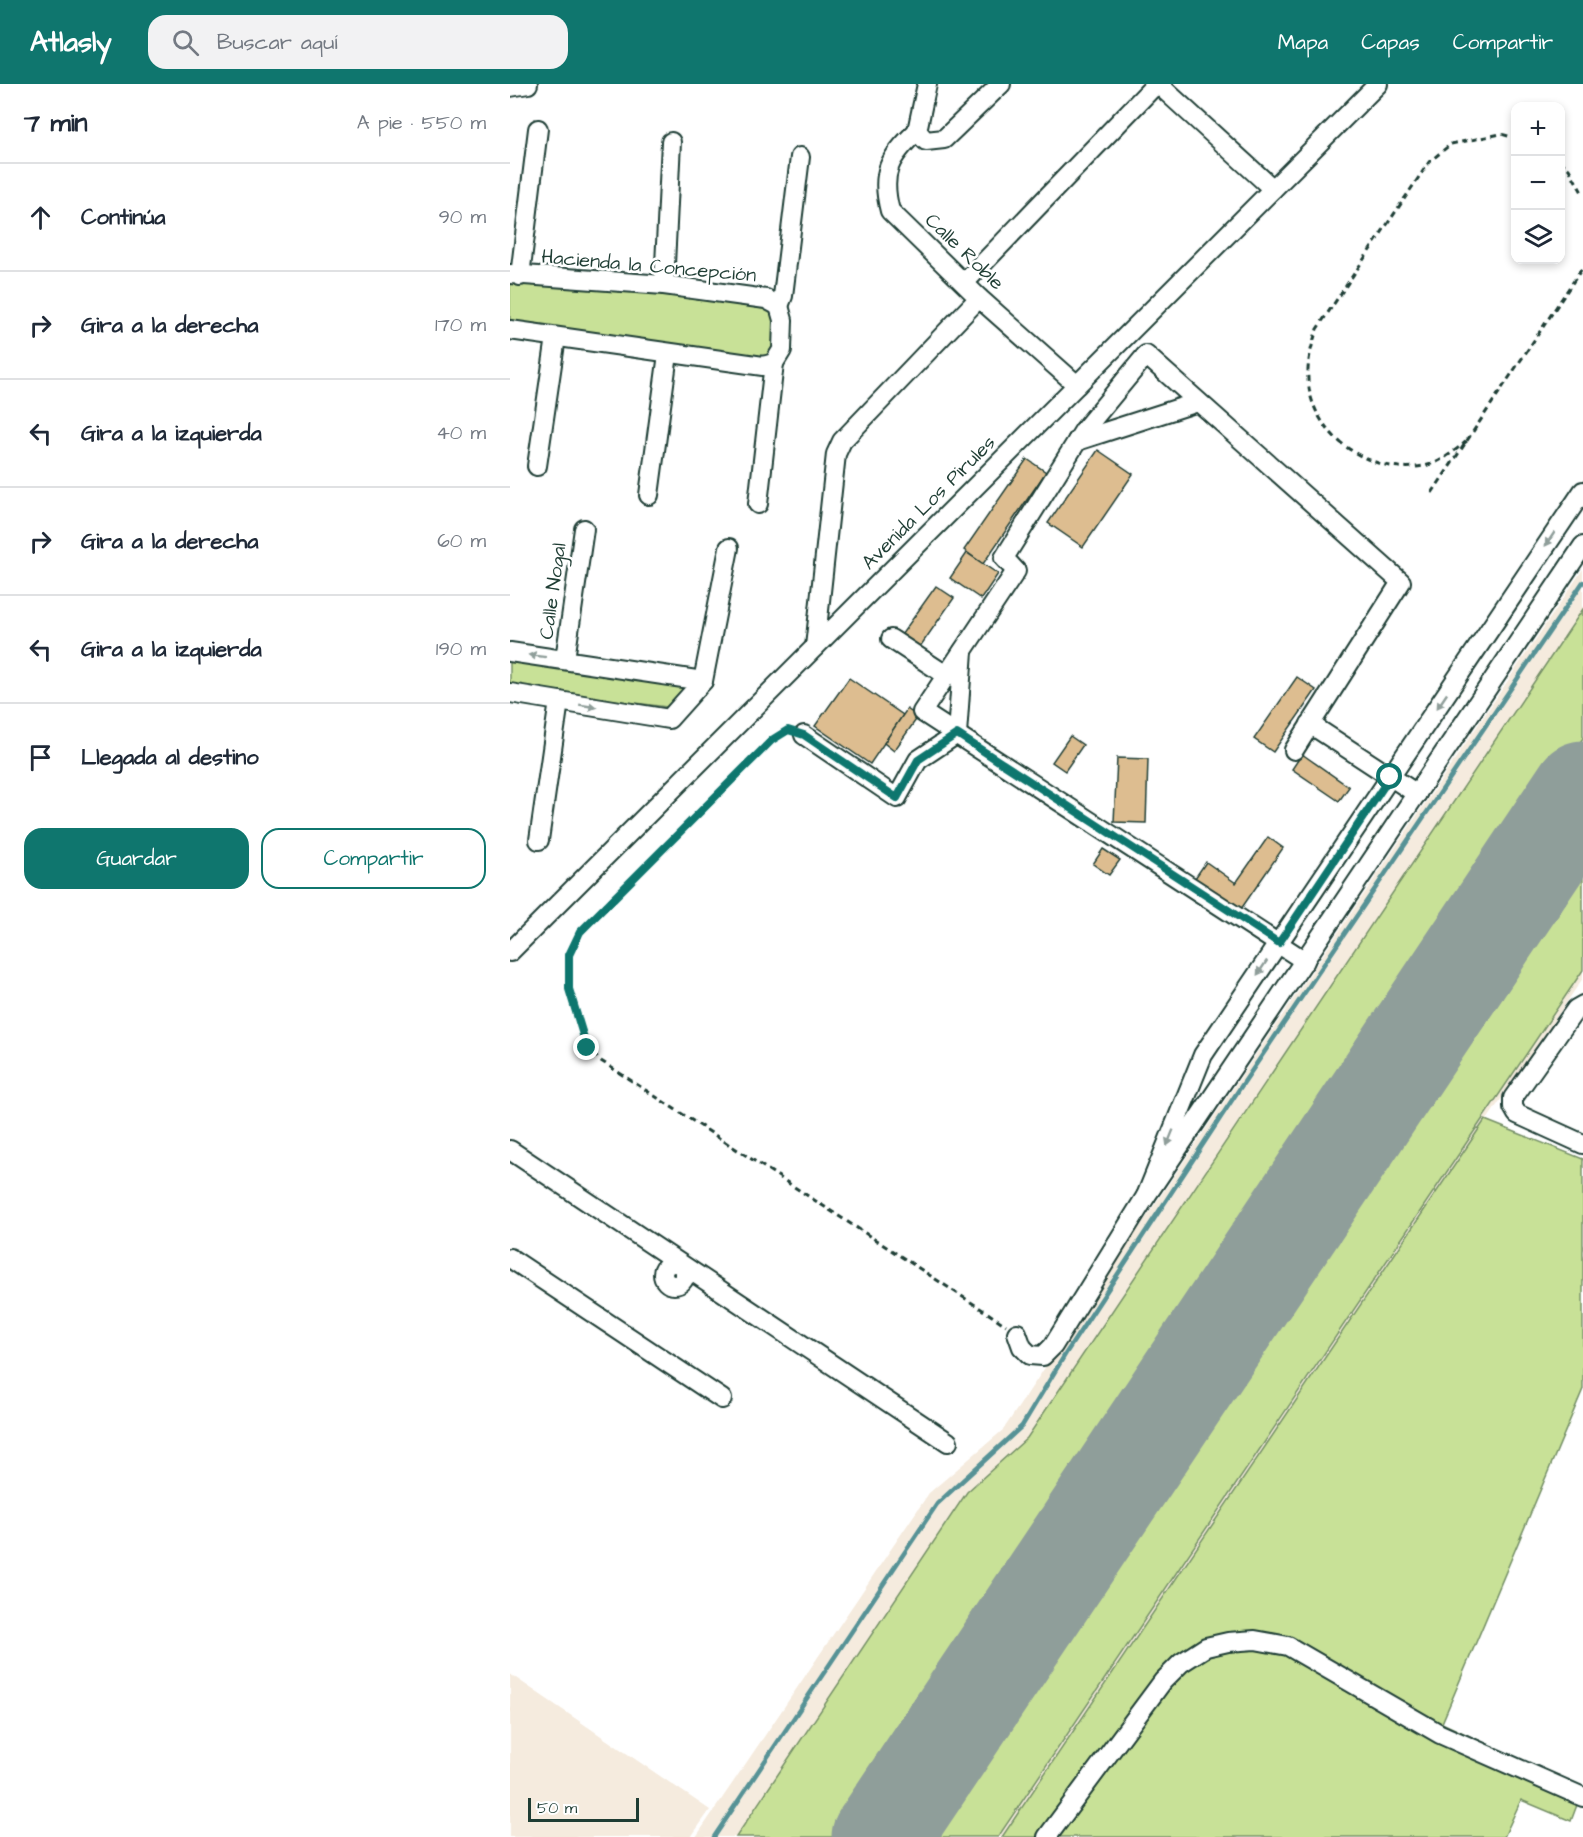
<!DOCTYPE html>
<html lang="es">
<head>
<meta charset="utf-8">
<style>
  body { margin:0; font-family:"Architects Daughter",sans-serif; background:#f2f2f3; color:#1f2937 }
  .controls { position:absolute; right:18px; top:18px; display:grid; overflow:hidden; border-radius:12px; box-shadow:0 3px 9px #0003 }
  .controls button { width:54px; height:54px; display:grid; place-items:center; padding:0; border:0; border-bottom:2px solid #e0e1e3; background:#fff; color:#1f2937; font:30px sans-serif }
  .scale { position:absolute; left:18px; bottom:15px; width:111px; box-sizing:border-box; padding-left:6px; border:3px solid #1f3d34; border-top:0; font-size:16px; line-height:21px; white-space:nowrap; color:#1f3d34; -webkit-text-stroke:4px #fff; paint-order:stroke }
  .stop { position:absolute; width:18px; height:18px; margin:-14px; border:4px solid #0f766e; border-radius:50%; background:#fff }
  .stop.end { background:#0f766e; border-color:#fff; box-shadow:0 2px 6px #0008 }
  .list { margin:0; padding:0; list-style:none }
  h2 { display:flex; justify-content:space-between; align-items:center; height:78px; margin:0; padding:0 24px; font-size:26px }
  h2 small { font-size:20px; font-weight:400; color:#747a83 }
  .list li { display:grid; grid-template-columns:39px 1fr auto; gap:18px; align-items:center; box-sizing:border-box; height:108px; padding:0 24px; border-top:2px solid #e0e1e3 }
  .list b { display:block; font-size:22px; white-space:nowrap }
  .list em { font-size:20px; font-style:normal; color:#747a83 }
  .actions { display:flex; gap:12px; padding:18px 24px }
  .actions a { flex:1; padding:14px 0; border:2px solid #0f766e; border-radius:18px; text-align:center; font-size:21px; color:#0f766e }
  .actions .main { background:#0f766e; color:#fff }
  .icon { flex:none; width:33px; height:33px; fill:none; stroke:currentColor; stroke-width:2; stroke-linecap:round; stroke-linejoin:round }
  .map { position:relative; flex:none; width:1073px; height:1753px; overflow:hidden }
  header { display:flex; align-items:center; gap:36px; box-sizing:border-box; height:84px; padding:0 30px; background:#0f766e; color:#fff }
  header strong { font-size:28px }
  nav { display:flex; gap:33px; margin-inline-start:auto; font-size:21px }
  .search { width:420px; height:54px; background:#f2f2f3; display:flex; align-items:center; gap:15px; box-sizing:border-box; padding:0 21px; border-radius:18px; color:#747a83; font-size:22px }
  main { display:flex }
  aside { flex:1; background:#fff }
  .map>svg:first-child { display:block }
</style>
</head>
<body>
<header>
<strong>Atlasly</strong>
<div class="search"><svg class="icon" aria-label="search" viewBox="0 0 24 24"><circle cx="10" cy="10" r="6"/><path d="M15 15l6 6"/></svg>Buscar aquí</div>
<nav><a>Mapa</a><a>Capas</a><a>Compartir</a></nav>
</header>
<main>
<aside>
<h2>7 min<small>A pie · 550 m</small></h2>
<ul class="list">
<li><svg class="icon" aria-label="ahead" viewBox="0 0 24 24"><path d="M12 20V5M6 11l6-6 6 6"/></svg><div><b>Continúa</b></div><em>90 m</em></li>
<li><svg class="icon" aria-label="right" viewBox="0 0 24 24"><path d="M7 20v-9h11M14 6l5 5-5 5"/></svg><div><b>Gira a la derecha</b></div><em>170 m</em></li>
<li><svg class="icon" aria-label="left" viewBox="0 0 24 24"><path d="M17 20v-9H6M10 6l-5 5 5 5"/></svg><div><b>Gira a la izquierda</b></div><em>40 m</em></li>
<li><svg class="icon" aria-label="right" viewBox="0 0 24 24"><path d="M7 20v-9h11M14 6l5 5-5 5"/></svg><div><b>Gira a la derecha</b></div><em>60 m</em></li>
<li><svg class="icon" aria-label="left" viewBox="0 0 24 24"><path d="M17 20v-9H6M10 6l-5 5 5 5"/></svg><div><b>Gira a la izquierda</b></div><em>190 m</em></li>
<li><svg class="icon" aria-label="arrive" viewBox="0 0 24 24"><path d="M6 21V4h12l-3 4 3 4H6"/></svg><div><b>Llegada al destino</b></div></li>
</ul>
<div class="actions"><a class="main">Guardar</a><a>Compartir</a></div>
</aside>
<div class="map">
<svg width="1073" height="1753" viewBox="0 0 1073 1753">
  <rect width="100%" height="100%" fill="#fff"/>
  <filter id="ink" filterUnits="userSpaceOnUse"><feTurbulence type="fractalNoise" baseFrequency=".0167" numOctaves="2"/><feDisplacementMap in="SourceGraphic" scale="12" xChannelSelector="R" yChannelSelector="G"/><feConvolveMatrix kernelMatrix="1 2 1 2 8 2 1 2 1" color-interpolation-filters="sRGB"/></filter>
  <g filter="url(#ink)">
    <g fill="#f5ebde">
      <polygon points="1073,485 1073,894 492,1753 186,1753 419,1409 493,1346"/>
      <polygon points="0,1590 200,1726 181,1753 0,1753"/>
    </g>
    <g fill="#c8e197" stroke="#748f66" stroke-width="1.5">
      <polygon points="0,191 140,206 266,227 262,278 0,244"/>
      <polygon points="1073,525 1073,654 335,1753 226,1753 457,1408 517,1354"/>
      <polygon points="0,566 188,600 165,624 55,610 0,605"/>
      <polygon points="1073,758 1073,886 488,1753 406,1753"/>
      <polygon points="975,1036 1073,1075 1073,1305 932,1639 1073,1705 1061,1737 1011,1716 994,1753 492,1753"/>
    </g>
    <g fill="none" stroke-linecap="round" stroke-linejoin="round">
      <polyline stroke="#569296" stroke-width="4.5" points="204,1753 427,1420 512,1342 556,1269 730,1004 1073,498"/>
      <polyline stroke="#8f9e9a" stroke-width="99" points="371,1753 1073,706"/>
    </g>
    <g fill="#ddbd90" stroke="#1f3d34" stroke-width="1.5">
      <polygon points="588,366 623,390 573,463 538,439"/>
      <polygon points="517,375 536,388 473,480 454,466"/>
      <polygon points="457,469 488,490 471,515 440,494"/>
      <polygon points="426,502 444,514 407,567 389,554"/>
      <polygon points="787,593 806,606 763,668 744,655"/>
      <polygon points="339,594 393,631 360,680 305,642"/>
      <polygon points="397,625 408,633 384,667 374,659"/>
      <polygon points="560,652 573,661 555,687 542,678"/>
      <polygon points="792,670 839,703 829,717 782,685"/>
      <polygon points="607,674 638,675 636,739 604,738"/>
      <polygon points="758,753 773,764 731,825 685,794 696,778 726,799"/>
      <polygon points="593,765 610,776 599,791 583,780"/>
    </g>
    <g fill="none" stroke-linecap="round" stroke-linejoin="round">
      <defs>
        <g id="minor">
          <polyline points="648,0 763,105"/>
          <polyline points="0,3 18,0"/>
          <path d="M407,47C379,73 370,89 380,127L469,214L567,301"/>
          <polyline points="407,47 416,57 434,55 491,0"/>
          <polyline points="407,47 417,0"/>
          <polyline points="0,190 154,201 256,215 269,222"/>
          <polyline points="10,192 28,45"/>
          <polyline points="455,198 646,0"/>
          <polyline points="154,201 161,58"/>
          <polyline points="269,222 273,212 290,73"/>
          <polyline points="0,246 253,282 264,279 272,266 273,236 269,222"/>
          <polyline points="567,357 688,318"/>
          <polyline points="27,382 46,253"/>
          <polyline points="1073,407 693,971 636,1112 1073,462"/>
          <polyline points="139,411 158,270"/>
          <polyline points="248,420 264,279"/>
          <polyline points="381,555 436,591"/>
          <polyline points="305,563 326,370 332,357 469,214"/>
          <polyline points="0,568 193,597 159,635 0,609"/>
          <polyline points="55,575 74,445"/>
          <polyline points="193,597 219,464"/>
          <polyline points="800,640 907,710"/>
          <polyline points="294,651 387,714 408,676 447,650 453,567"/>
          <polyline points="784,666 891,498 636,271 574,346 494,474 506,487 412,628 795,877"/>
          <polyline points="29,756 49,617"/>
          <polyline points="0,868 868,0"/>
          <polyline points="1073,921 1066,925 1003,1014 1003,1023 1007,1030 1073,1060"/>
          <polyline points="0,1066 438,1358"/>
          <polyline points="0,1174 212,1315"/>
          <circle cx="164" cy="1190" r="11"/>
          <polyline points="507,1249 512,1263 520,1271 533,1272 543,1262 636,1112"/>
          <polyline points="537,1753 653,1597 671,1579 696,1563 718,1558 745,1556 778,1562 930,1650 1073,1713"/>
        </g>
      </defs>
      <use href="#minor" stroke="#1f3d34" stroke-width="22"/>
      <g stroke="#1f3d34" stroke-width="3" stroke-dasharray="6 4.5" stroke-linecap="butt">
        <polyline points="1050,77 1059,85 1073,110"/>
        <path d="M957,357C945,366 932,378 918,381C862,394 801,352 798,295C797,277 802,261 807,245L919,78L941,60L991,50L1005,54"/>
        <polyline points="922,409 1073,183"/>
        <polyline points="279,647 262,656 71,848 59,871 59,905 77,964 91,977 496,1241"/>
      </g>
      <use href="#minor" stroke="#fff" stroke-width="18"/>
    </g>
    <defs><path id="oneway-solid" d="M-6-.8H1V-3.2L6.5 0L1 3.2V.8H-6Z" transform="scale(1.5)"/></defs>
    <g fill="#8f9e9a">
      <use href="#oneway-solid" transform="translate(1040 455) rotate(124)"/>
      <use href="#oneway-solid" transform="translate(27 572) rotate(-173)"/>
      <use href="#oneway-solid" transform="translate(932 617) rotate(124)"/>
      <use href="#oneway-solid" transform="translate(78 622) rotate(9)"/>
      <use href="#oneway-solid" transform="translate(752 884) rotate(124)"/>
      <use href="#oneway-solid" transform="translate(660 1054) rotate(112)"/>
    </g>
  </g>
  <g fill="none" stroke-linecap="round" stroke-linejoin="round" filter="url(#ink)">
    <polyline stroke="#0f766e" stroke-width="8" points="77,964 59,905 59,871 70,848 262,656 278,646 294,651 387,714 408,676 447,650 769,859 880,693"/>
  </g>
  <g text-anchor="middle" stroke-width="5" stroke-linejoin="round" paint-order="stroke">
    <g font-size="20" fill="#1f3d34" stroke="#fff">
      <text transform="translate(455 167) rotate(44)" y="7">Calle Roble</text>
      <text transform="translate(139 181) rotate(5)" y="7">Hacienda la Concepción</text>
      <text transform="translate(418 418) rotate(-45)" y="7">Avenida Los Pirules</text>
      <text transform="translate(42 507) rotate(-82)" y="7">Calle Nogal</text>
    </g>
  </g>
</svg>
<div class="controls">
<button>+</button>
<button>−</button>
<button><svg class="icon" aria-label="layers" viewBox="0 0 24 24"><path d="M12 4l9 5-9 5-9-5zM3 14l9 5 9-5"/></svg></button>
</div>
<div class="scale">50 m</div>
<div class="stop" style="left:880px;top:693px"></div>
<div class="stop end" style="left:77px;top:964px"></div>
</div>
</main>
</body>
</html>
